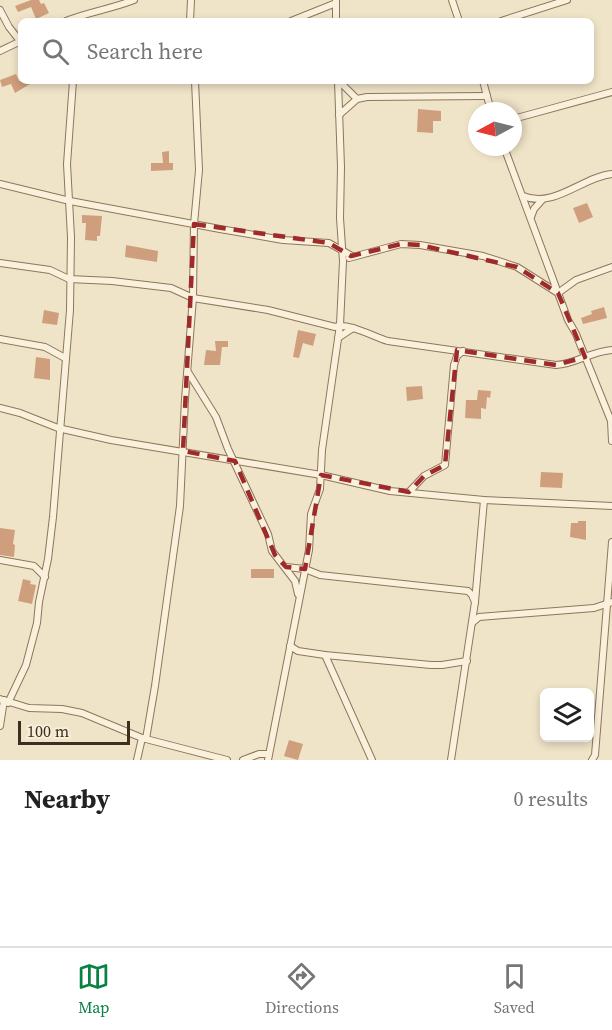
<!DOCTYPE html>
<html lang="en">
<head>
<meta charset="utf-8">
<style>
  body { margin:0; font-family:"Source Serif 4",serif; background:#f2f2f2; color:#222 }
  .controls { position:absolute; right:18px; bottom:18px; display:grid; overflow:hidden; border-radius:9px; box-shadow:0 3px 9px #0003 }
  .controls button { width:54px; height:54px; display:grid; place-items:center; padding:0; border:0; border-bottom:2px solid #e0e0e0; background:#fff; color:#222; font:30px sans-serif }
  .compass { position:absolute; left:468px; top:102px; width:54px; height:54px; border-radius:50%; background:#fff; box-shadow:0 3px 9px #0003; rotate:263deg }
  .scale { position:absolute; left:18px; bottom:15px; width:112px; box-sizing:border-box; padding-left:6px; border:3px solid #3d2e20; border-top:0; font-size:16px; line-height:21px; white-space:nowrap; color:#3d2e20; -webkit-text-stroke:4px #f7eed8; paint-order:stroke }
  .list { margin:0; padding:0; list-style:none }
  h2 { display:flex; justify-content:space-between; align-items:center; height:78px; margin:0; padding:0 24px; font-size:26px }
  h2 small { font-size:20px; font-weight:400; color:#767676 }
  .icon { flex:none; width:33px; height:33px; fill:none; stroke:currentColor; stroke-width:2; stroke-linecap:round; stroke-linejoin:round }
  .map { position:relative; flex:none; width:612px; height:760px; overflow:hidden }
  .search { position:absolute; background:#fff; box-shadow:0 3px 9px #0003; left:18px; right:18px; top:18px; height:66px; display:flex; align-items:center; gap:15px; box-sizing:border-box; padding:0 21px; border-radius:9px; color:#767676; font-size:22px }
  .sheet { height:186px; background:#fff }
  nav { display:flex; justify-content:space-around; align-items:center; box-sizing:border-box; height:84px; border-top:2px solid #e0e0e0; background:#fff; font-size:16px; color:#767676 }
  nav a { display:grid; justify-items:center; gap:3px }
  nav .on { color:#0b8043 }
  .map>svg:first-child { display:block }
</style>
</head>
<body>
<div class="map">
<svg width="612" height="760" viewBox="0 0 612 760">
  <rect width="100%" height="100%" fill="#f0e4c8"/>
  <g fill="#cf9f7d">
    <polygon points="31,0 39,0 41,4 44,3 49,13 36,19 31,7 18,12 15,6"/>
    <polygon points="16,74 19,81 35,81 15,93 11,84 2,87 0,80"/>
    <polygon points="418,109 441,111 441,121 433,121 433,133 417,132"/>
    <polygon points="169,151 169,163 173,163 173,170 151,171 151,163 163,163 162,152"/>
    <polygon points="587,203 593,217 579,223 573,208"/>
    <polygon points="82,215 102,216 100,236 97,236 97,241 85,240 86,223 82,223"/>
    <polygon points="126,245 158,251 157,262 125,257"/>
    <polygon points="604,307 607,318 583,324 581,318 592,314 591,311"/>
    <polygon points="44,310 59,313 57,325 42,323"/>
    <polygon points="298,330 316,334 313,346 303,343 299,358 293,357"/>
    <polygon points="215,341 228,341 228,347 222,347 220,365 204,365 206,350 216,351"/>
    <polygon points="36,357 50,359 50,380 34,378"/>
    <polygon points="422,386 423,399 407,401 406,387"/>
    <polygon points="478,390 491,391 490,398 487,397 486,409 481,408 481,419 465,418 466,400 477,400"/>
    <polygon points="541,472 563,473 562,488 540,487"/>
    <polygon points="578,521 586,521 586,540 570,537 571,523 578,523"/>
    <polygon points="0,528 15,530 13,544 15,545 14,557 0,555"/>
    <rect x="251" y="569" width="23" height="9"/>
    <polygon points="23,579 31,581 30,584 36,585 32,604 18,601"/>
    <polygon points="289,740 303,744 298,760 284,756"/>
  </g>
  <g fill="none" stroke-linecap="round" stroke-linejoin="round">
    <defs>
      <g id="minor">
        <polyline points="452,0 459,21"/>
        <polyline points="0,10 9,27 20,41"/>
        <path d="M66,21C88,12 111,9 134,0"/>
        <polyline points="190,21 191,0"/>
        <polyline points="291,21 336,3"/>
        <polyline points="336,21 336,1"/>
        <polyline points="501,21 567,0"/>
        <polyline points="0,51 21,41"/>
        <polyline points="339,81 357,99"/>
        <polyline points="483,81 491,111"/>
        <polyline points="339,115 357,99 367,97 487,96"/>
        <polyline points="513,119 612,92"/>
        <polyline points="504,147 568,320 576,334 607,411 611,421 612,441"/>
        <polyline points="0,184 70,201 220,229 283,240 329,243 352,256"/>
        <path d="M523,196C554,209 582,177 612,174"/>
        <polyline points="531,217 534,209 542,200"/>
        <polyline points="349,258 401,244 420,245 483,256 517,267 558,293 576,280 612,267"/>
        <path d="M0,263L50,270L69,279L112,281L171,288L193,298L268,310L335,327C348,322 374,337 388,341L556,365C576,364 592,351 612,350"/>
        <polyline points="338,338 353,328"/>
        <polyline points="0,339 45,347 65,358"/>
        <polyline points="188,372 216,417 228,449 268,534 272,551 295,581 298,594"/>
        <polyline points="0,408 20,413 58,428 111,440 321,475 390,491 484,500 612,506"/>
        <polyline points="409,492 424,476 445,465 454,365 457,356 463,351"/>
        <polyline points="0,560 34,566 45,577"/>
        <polyline points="286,567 305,569 320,575 468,591 472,595 475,602"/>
        <polyline points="472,623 479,617 594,608 612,602"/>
        <polyline points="290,646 298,651 325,655 431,665 442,665 467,661"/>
        <polyline points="325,655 372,760"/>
        <polyline points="0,699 29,708 62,709 82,713 142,738 227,760"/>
        <polyline points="8,703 26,665 37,623 39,602 48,559 53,517 70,310 71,237 67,164 73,81"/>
        <polyline points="0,726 4,700"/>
        <polyline points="146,739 155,686 180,506 185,399 193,298 194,224 199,170 195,81"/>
        <polyline points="137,760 142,738"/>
        <polyline points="243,760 259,754 268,754"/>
        <polyline points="268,760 309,550 311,514 320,489 322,450 340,325 343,261 340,218 341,167 338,81"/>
        <polyline points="451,760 475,602 484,500"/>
        <polyline points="592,760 595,755 612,542"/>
      </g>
    </defs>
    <use href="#minor" stroke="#8d765c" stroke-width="8"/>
    <use href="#minor" stroke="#faf1dc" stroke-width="6"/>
  </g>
  <path fill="none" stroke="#9e2a2b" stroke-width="4.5" stroke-dasharray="12 8" stroke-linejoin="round" d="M194,224L329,243L351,256L401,244L420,245L517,267L558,293L585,357L556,365L457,350L445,465L424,476L409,492L321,475L305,569L286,567L275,555L235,461L183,451Z"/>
</svg>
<div class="controls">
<button><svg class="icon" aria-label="layers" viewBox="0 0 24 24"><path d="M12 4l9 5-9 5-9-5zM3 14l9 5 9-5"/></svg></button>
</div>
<svg class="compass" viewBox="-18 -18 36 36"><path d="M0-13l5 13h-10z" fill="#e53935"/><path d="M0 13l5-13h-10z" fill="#767676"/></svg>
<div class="scale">100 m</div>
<div class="search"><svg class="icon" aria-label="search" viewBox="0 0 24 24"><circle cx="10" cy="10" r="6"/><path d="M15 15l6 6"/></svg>Search here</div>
</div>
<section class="sheet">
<h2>Nearby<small>0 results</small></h2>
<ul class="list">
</ul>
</section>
<nav>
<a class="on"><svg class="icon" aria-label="map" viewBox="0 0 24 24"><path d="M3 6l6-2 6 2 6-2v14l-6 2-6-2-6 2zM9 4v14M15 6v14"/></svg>Map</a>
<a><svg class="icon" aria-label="directions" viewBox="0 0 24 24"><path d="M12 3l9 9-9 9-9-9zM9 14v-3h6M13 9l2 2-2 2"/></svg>Directions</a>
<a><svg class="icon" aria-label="saved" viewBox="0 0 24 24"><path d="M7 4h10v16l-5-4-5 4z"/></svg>Saved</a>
</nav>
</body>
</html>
